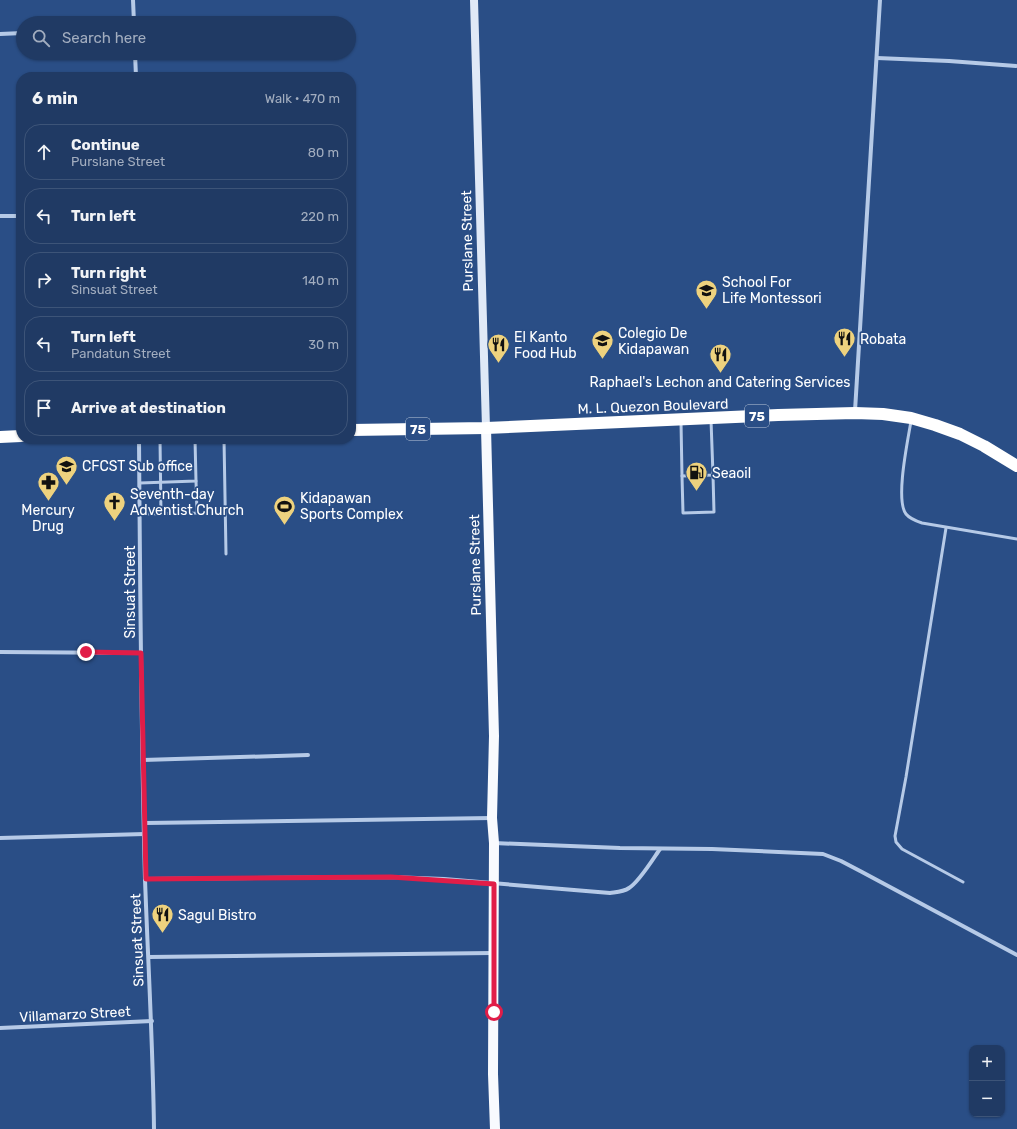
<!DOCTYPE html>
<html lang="en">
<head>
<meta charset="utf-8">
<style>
  body { margin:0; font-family:Rubik,sans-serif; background:#2d456d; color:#f1f3f6 }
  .controls { position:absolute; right:12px; bottom:12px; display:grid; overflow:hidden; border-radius:8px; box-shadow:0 1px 3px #0004 }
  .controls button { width:36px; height:36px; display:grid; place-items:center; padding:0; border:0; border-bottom:1px solid #3d5478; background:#203a64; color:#f1f3f6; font:20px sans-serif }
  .stop { position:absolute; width:12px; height:12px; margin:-9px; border:3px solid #e11d48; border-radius:50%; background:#fff }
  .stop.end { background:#e11d48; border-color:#fff; box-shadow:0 1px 4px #0008 }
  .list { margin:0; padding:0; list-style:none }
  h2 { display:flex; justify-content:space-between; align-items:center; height:52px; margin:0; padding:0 16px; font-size:17px }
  h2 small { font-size:13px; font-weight:400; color:#a2adbf }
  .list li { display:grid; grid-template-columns:26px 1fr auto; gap:12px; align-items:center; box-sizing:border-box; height:56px; margin:0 8px 8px; padding:0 8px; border:1px solid #3d5478; border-radius:16px }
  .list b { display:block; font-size:15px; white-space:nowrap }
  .list p { margin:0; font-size:13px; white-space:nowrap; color:#a2adbf }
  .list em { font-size:13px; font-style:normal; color:#a2adbf }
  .icon { flex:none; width:22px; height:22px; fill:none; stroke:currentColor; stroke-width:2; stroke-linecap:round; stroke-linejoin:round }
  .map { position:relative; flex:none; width:1017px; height:1129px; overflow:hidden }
  .search { position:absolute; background:#203a64; box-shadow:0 1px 3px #0004; left:16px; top:16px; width:340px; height:44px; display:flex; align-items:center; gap:10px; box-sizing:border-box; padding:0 14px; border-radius:22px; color:#a2adbf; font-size:15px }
  .panel { position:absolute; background:#203a64; box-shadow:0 1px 3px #0004; left:16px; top:72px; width:340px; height:372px; border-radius:16px }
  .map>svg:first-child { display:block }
</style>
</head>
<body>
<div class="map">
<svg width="1017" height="1129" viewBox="0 0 1017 1129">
  <rect width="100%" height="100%" fill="#2a4e86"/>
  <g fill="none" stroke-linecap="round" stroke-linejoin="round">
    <g stroke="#b6cae7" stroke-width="3">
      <path d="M911,421C908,440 895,500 906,514C910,519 916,521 922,523L1017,539"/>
      <polyline points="681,422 682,476 713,475 711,420"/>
      <polyline points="160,439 161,514"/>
      <polyline points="224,439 226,554"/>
      <polyline points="682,476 683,513 714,512 713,475"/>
      <polyline points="140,483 196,481 195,439"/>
      <polyline points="141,514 197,513 196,481"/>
      <polyline points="946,528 906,777 895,836 896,842 902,849 963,882"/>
    </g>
    <g stroke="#b6cae7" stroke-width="4">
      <polyline points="133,0 134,23"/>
      <polyline points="0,34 23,33"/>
      <polyline points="135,53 136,77"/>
      <polyline points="877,58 949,61 1016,66"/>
      <polyline points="0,216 21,216"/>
      <polyline points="855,411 880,0"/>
      <path d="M139,439C140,586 141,733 145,879C148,963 153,1046 154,1129"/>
      <polyline points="0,652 141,653"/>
      <polyline points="143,760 308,755"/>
      <polyline points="145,823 492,818"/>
      <polyline points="0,838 145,834"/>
      <polyline points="494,843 620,848 712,849 823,854 841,861 862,872 1017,955"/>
      <path d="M145,879L391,877L444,879L610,893C617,892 623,892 629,888C639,882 653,859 660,849"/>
      <polyline points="149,957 492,953"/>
      <polyline points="0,1028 152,1021"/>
    </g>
    <polyline stroke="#e0e9f7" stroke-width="8" points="474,0 486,428"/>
    <polyline stroke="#f8fafe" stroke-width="10" points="486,428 494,736 492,818 494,843 493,1074 495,1129"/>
    <g stroke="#fff" stroke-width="12">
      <polyline points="351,430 486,428 778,415 855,413 883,414 911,418 935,425 960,434 984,446 1017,466"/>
      <polyline points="0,437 21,436"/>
    </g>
  </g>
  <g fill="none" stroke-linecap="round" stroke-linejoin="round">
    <polyline stroke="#e11d48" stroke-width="5" points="86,652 141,653 146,879 391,877 494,884 494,1012"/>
  </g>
  <defs>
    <symbol id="school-pin" viewBox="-11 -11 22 30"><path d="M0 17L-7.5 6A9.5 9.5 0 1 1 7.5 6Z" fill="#eed27e" stroke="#2a4e86"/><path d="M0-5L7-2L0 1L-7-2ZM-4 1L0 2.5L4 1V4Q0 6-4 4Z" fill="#111"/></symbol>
    <symbol id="restaurant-pin" viewBox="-11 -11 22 30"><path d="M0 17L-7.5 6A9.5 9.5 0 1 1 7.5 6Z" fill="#eed27e" stroke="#2a4e86"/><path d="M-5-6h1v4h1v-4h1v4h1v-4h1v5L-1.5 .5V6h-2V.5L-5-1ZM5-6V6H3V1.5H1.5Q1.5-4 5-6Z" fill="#111"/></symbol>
    <symbol id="university-pin" viewBox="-11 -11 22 30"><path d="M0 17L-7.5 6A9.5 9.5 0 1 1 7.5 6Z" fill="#eed27e" stroke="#2a4e86"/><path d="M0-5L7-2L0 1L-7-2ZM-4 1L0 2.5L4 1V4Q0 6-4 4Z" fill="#111"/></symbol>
    <symbol id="fuel-pin" viewBox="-11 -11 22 30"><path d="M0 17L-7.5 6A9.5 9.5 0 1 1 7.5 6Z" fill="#eed27e" stroke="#2a4e86"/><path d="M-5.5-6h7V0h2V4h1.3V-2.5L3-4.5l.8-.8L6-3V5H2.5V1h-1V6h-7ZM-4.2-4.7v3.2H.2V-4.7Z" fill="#111"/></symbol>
    <symbol id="pharmacy-pin" viewBox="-11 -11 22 30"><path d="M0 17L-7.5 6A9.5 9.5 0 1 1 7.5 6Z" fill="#eed27e" stroke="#2a4e86"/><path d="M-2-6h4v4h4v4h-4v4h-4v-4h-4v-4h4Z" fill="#111"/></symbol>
    <symbol id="church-pin" viewBox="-11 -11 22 30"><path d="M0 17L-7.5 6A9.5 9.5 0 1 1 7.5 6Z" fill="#eed27e" stroke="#2a4e86"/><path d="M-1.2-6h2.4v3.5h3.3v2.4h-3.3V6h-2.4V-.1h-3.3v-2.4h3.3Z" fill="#111"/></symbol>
    <symbol id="stadium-pin" viewBox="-11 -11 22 30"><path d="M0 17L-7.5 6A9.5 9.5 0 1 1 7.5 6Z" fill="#eed27e" stroke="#2a4e86"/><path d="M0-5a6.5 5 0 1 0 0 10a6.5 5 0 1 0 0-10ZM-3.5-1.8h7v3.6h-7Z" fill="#111"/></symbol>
  </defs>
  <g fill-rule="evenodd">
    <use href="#school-pin" x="694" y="278" width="25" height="34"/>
    <use href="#restaurant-pin" x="832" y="326" width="25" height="34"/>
    <use href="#university-pin" x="590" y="328" width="25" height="34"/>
    <use href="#restaurant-pin" x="486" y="332" width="25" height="34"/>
    <use href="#restaurant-pin" x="708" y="342" width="25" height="34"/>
    <use href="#school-pin" x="54" y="454" width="25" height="34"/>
    <use href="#fuel-pin" x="684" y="460" width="25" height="34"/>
    <use href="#pharmacy-pin" x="36" y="470" width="25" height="34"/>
    <use href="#church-pin" x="102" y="490" width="25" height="34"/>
    <use href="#stadium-pin" x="272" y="494" width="25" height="34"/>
    <use href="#restaurant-pin" x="150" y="902" width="25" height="34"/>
  </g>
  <g text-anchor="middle" stroke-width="3.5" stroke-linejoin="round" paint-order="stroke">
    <g fill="#2a4e86" stroke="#bfcadb" stroke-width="1">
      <rect x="745" y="405" width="24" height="22" rx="3"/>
      <rect x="406" y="418" width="24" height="22" rx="3"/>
    </g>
    <g font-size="13" font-weight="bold" fill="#fff">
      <text x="757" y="421">75</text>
      <text x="418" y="434">75</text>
    </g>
    <g font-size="14" fill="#fff" stroke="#2a4e86">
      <text transform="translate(467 241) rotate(-91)" y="5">Purslane Street</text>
      <text transform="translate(653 406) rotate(-2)" y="5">M. L. Quezon Boulevard</text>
      <text transform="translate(475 565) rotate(-91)" y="5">Purslane Street</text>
      <text transform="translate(130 592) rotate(-90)" y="5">Sinsuat Street</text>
      <text transform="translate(137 940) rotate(-92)" y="5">Sinsuat Street</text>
      <text transform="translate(75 1014) rotate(-3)" y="5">Villamarzo Street</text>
    </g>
    <g font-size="14" fill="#fff" stroke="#2a4e86" text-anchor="start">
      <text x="722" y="287">School For<tspan x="722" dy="16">Life Montessori</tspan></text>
      <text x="618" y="338">Colegio De<tspan x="618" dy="16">Kidapawan</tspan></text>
      <text x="514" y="342">El Kanto<tspan x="514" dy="16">Food Hub</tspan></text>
      <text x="860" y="344">Robata</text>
      <text x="720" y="387" text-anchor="middle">Raphael's Lechon and Catering Services</text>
      <text x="82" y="471">CFCST Sub office</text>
      <text x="712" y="478">Seaoil</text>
      <text x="130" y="499">Seventh-day<tspan x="130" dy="16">Adventist Church</tspan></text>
      <text x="300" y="503">Kidapawan<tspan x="300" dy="16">Sports Complex</tspan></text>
      <text x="48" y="515" text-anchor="middle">Mercury<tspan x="48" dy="16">Drug</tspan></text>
      <text x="178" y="920">Sagul Bistro</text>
    </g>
  </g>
</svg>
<div class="controls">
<button>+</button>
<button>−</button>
</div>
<div class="stop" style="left:494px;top:1012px"></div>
<div class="stop end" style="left:86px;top:652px"></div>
<div class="search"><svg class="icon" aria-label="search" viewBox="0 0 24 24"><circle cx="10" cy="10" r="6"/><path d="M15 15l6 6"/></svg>Search here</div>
<section class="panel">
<h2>6 min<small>Walk · 470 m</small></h2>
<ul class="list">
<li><svg class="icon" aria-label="ahead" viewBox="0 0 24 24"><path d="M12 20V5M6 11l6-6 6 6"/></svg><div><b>Continue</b><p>Purslane Street</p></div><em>80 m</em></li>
<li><svg class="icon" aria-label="left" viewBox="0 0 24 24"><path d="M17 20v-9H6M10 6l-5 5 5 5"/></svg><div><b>Turn left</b></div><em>220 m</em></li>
<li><svg class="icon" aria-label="right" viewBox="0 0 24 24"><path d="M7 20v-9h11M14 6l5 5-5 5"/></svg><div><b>Turn right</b><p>Sinsuat Street</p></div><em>140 m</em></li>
<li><svg class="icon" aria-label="left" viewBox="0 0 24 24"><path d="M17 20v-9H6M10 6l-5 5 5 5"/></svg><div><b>Turn left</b><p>Pandatun Street</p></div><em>30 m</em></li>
<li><svg class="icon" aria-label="arrive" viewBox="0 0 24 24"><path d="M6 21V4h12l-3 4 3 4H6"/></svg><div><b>Arrive at destination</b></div></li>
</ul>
</section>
</div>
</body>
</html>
